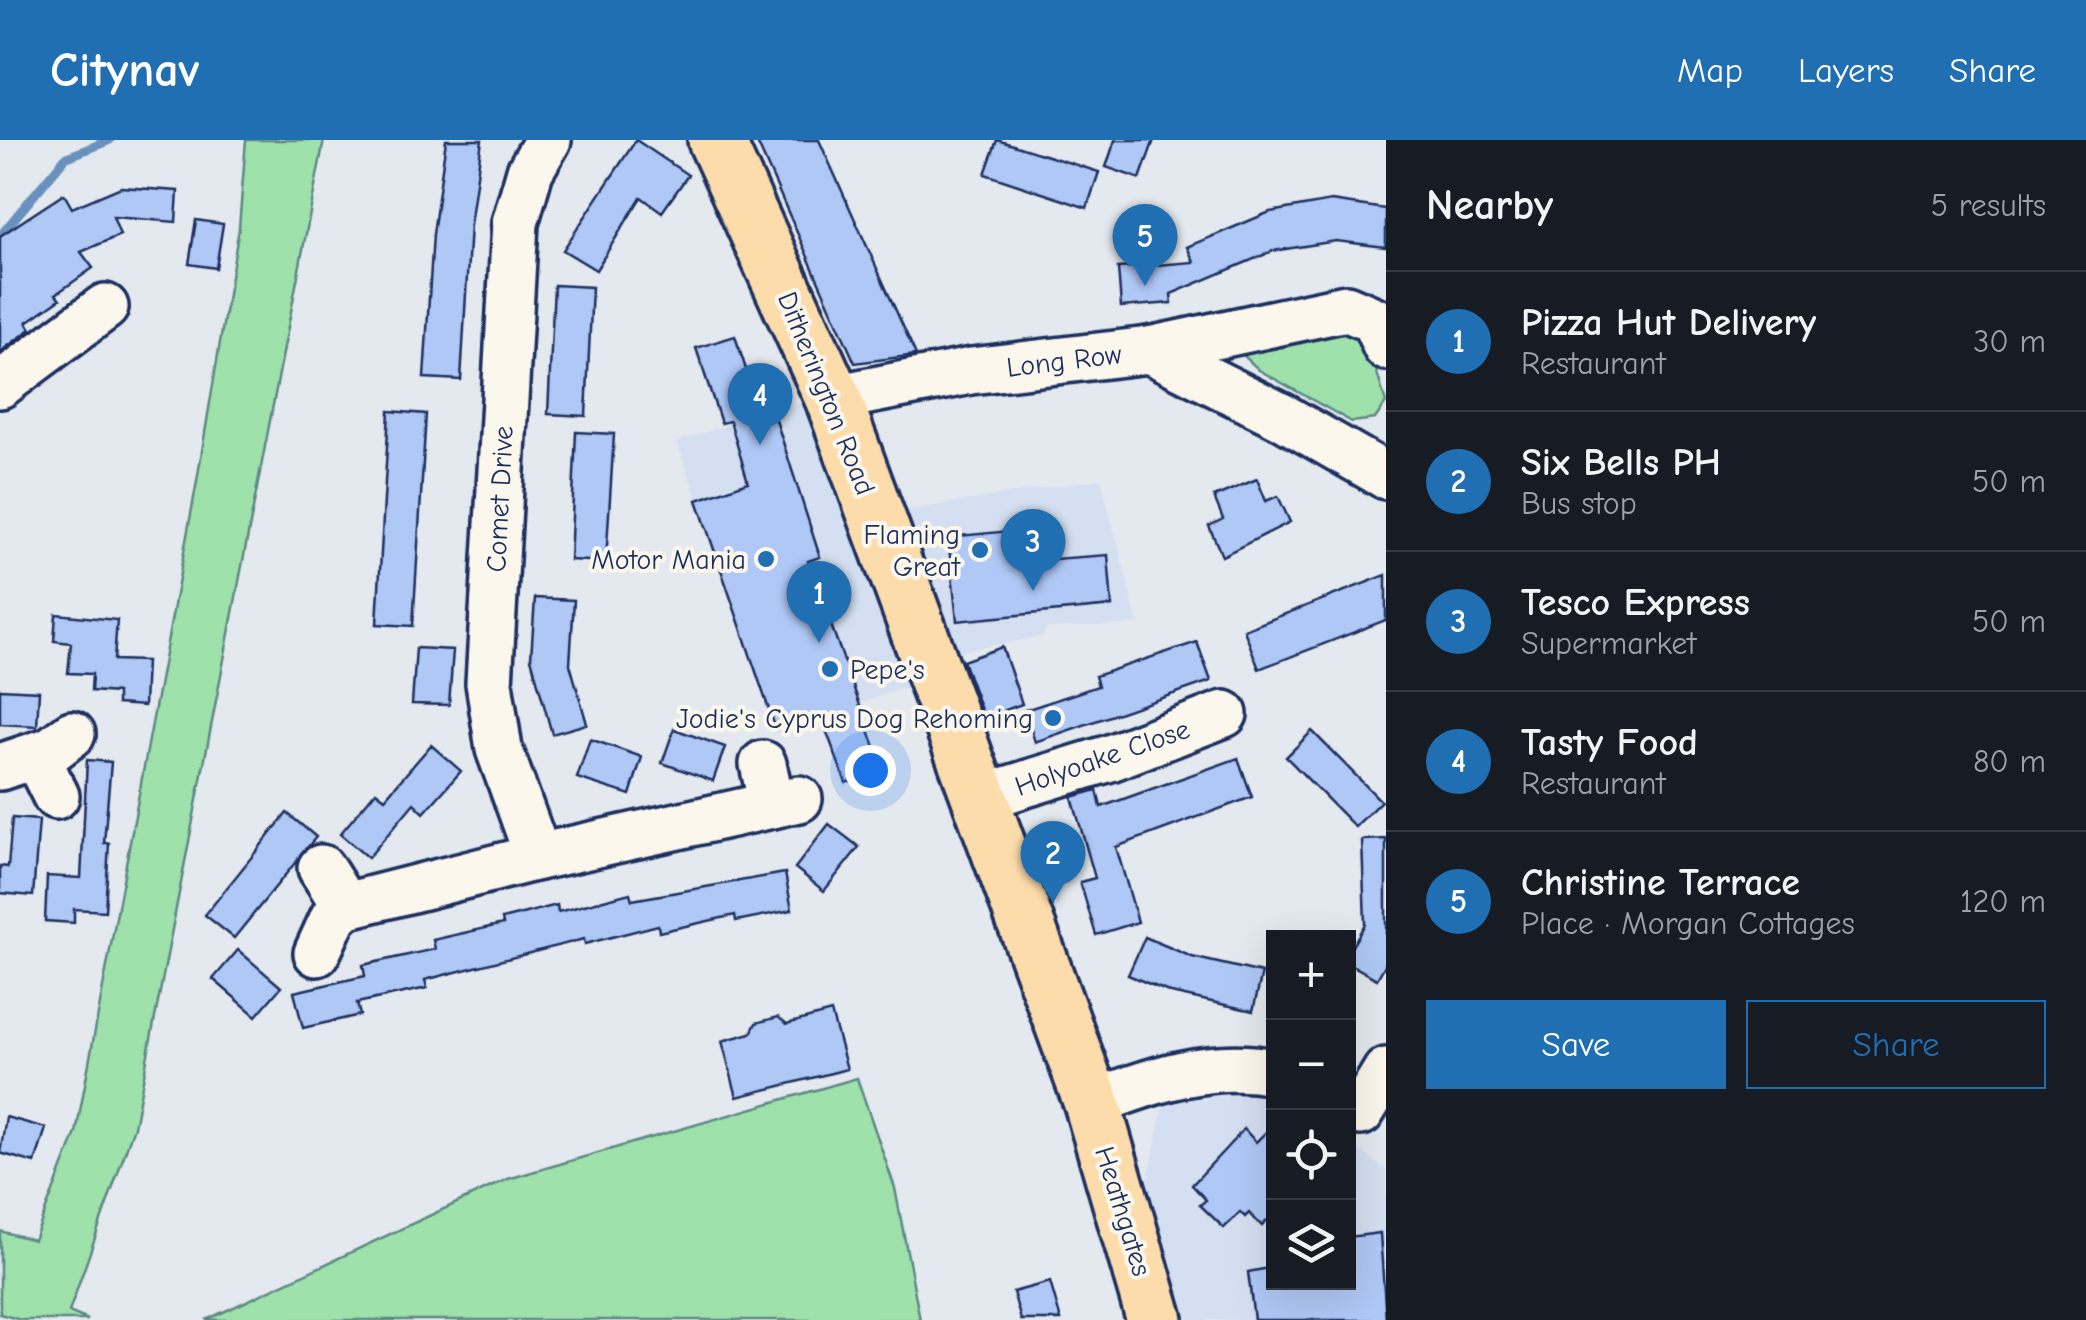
<!DOCTYPE html>
<html lang="en">
<head>
<meta charset="utf-8">
<style>
  body { margin:0; font-family:"Comic Neue",sans-serif; background:#242831; color:#f1f3f6 }
  .controls { position:absolute; right:30px; bottom:30px; display:grid; overflow:hidden; border-radius:0px; box-shadow:0 10px 40px #0002 }
  .controls button { width:90px; height:90px; display:grid; place-items:center; padding:0; border:0; border-bottom:2px solid #363941; background:#171b24; color:#f1f3f6; font:50px sans-serif }
  .you { position:absolute; left:870px; top:630px; width:35px; height:35px; margin:-25px; border:8px solid #fff; border-radius:50%; background:#1a73e8; box-shadow:0 0 0 15px #1a73e833 }
  .badge { display:grid; place-items:center; width:65px; height:65px; border-radius:50%; background:#1f6fb2; color:#fff; font-size:32px; font-weight:700 }
  .pin { position:absolute; translate:-50% -82px; filter:drop-shadow(0 2px 5px #0008) }
  .pin::after { content:''; position:absolute; top:52px; width:35px; height:30px; background:inherit; clip-path:polygon(0 0,100% 0,50% 100%) }
  .list { margin:0; padding:0; list-style:none }
  h2 { display:flex; justify-content:space-between; align-items:center; height:130px; margin:0; padding:0 40px; font-size:42px }
  h2 small { font-size:32px; font-weight:400; color:#9ea1a6 }
  .list li { display:grid; grid-template-columns:65px 1fr auto; gap:30px; align-items:center; box-sizing:border-box; height:140px; padding:0 40px; border-top:2px solid #363941 }
  .list b { display:block; font-size:38px; white-space:nowrap }
  .list p { margin:0; font-size:32px; white-space:nowrap; color:#9ea1a6 }
  .list em { font-size:32px; font-style:normal; color:#9ea1a6 }
  .actions { display:flex; gap:20px; padding:30px 40px }
  .actions a { flex:1; padding:22px 0; border:2px solid #1f6fb2; border-radius:0px; text-align:center; font-size:35px; color:#1f6fb2 }
  .actions .main { background:#1f6fb2; color:#fff }
  .icon { flex:none; width:55px; height:55px; fill:none; stroke:currentColor; stroke-width:2; stroke-linecap:round; stroke-linejoin:round }
  .map { position:relative; flex:none; width:1386px; height:1180px; overflow:hidden }
  header { display:flex; align-items:center; gap:60px; box-sizing:border-box; height:140px; padding:0 50px; background:#1f6fb2; color:#fff }
  header strong { font-size:48px }
  nav { display:flex; gap:55px; margin-inline-start:auto; font-size:35px }
  main { display:flex }
  aside { flex:1; background:#171b24 }
  .map>svg:first-child { display:block }
</style>
</head>
<body>
<header>
<strong>Citynav</strong>
<nav><a>Map</a><a>Layers</a><a>Share</a></nav>
</header>
<main>
<div class="map">
<svg width="1386" height="1180" viewBox="0 0 1386 1180">
  <rect width="100%" height="100%" fill="#e4e9ef"/>
  <filter id="ink" filterUnits="userSpaceOnUse"><feTurbulence type="fractalNoise" baseFrequency=".01" numOctaves="2"/><feDisplacementMap in="SourceGraphic" scale="20" xChannelSelector="R" yChannelSelector="G"/><feConvolveMatrix kernelMatrix="1 2 1 2 8 2 1 2 1" color-interpolation-filters="sRGB"/></filter>
  <g filter="url(#ink)">
    <g fill="#d4dff1">
      <polygon points="805,261 911,546 776,590 677,301"/>
      <polygon points="1101,339 1138,484 1046,488 1044,496 957,512 903,371"/>
      <polygon points="1216,951 1273,957 1274,1142 1348,1142 1349,1002 1386,1030 1386,1180 1174,1180 1146,1050 1166,954"/>
    </g>
    <g fill="#9fe1ab" stroke="#5d8884" stroke-width="2.5">
      <polygon points="246,0 324,0 134,987 69,1172 88,1180 21,1180 0,1174 0,1091 34,1100 76,993 196,347 239,88"/>
      <polygon points="1342,185 1369,206 1386,263 1375,279 1352,282 1259,230 1243,215 1250,200"/>
      <polygon points="857,938 895,1048 920,1180 206,1180 508,1039"/>
    </g>
    <g fill="none" stroke-linecap="round" stroke-linejoin="round">
      <polyline stroke="#6a91bd" stroke-width="9" points="0,96 65,18 110,0"/>
    </g>
    <g fill="#b0c8f6" stroke="#1b2f5e" stroke-width="2.5">
      <polygon points="446,0 482,0 470,85 461,240 424,238 433,94"/>
      <polygon points="636,0 688,35 662,72 641,57 596,130 563,110"/>
      <polygon points="756,0 819,0 916,215 855,223"/>
      <polygon points="997,0 1099,32 1087,68 985,34"/>
      <polygon points="1115,0 1154,0 1140,39 1106,27"/>
      <polygon points="121,47 178,51 176,82 113,77 120,95 81,112 93,128 56,154 60,159 27,182 31,189 0,212 0,96 64,54 72,68"/>
      <polygon points="1331,61 1386,69 1386,107 1336,101 1273,111 1171,154 1172,163 1121,167 1118,128 1194,122 1187,107 1270,72"/>
      <polygon points="196,80 223,84 216,128 189,124"/>
      <polygon points="554,145 592,147 586,276 548,274"/>
      <polygon points="735,196 762,278 774,274 820,417 808,421 883,629 846,643 820,574 776,590 697,360 748,342 730,281 721,283 696,208"/>
      <polygon points="389,271 426,274 413,486 377,484"/>
      <polygon points="576,292 614,294 606,422 570,420"/>
      <polygon points="1257,339 1266,361 1278,356 1290,382 1222,416 1209,386 1223,379 1214,357"/>
      <polygon points="1010,391 1013,422 1108,415 1112,466 957,481 948,397"/>
      <polygon points="1386,435 1386,480 1259,529 1244,490"/>
      <polygon points="535,458 574,460 570,524 587,584 552,594 531,518"/>
      <polygon points="56,474 117,480 114,520 146,521 144,566 117,564 117,553 91,551 92,534 68,533 71,503 54,501"/>
      <polygon points="1197,502 1211,541 1035,602 1025,570 1098,546 1095,536"/>
      <polygon points="1002,507 1022,564 984,578 963,521"/>
      <polygon points="416,508 453,510 449,565 412,564"/>
      <polygon points="0,549 39,551 37,586 0,584"/>
      <polygon points="674,589 725,607 713,641 662,623"/>
      <polygon points="1312,591 1381,661 1355,687 1286,617"/>
      <polygon points="590,599 642,617 630,655 577,638"/>
      <polygon points="431,605 461,631 424,673 414,663 368,718 340,694 376,651 385,658"/>
      <polygon points="1238,618 1252,657 1116,707 1138,782 1096,795 1080,742 1095,738 1072,657 1097,650 1101,667"/>
      <polygon points="87,620 111,622 104,703 109,703 105,771 74,769 74,783 45,781 47,736 81,738"/>
      <polygon points="287,673 316,697 234,798 205,775"/>
      <polygon points="12,678 39,680 33,756 0,753 0,726 8,727"/>
      <polygon points="829,684 859,707 824,751 795,728"/>
      <polygon points="1386,699 1386,823 1377,839 1348,823 1348,813 1365,784 1362,700"/>
      <polygon points="785,733 792,770 736,781 735,775 659,792 658,785 585,804 584,799 425,840 427,848 357,863 360,875 303,888 294,852 365,836 363,825 435,809 433,800 503,784 502,779 557,765 558,772 630,753 632,760"/>
      <polygon points="1145,797 1192,817 1262,833 1253,871 1171,853 1128,835"/>
      <polygon points="238,810 281,847 256,876 213,839"/>
      <polygon points="831,872 847,929 737,957 722,901 751,893 756,883 778,877 787,884"/>
      <polygon points="6,977 46,988 35,1023 0,1013"/>
      <polygon points="1274,984 1274,1074 1262,1086 1249,1073 1245,1077 1240,1072 1224,1088 1200,1065 1206,1060 1192,1045 1244,989 1256,1002"/>
      <polygon points="1380,1093 1386,1180 1254,1180 1248,1132 1274,1127 1274,1142 1348,1142 1348,1097"/>
      <polygon points="1050,1142 1061,1180 1021,1180 1013,1152"/>
    </g>
    <g fill="none" stroke-linecap="round" stroke-linejoin="round">
      <defs>
        <g id="minor">
          <polyline points="548,0 530,31 515,83 489,543 499,609 538,717 799,659"/>
          <polyline points="1149,210 1346,168 1374,180 1386,207"/>
          <polyline points="0,245 105,167"/>
          <polyline points="833,258 971,231 1149,210 1283,277 1386,336"/>
          <polyline points="36,616 56,656"/>
          <polyline points="763,624 772,665"/>
          <polyline points="0,627 51,610 72,594"/>
          <polyline points="980,658 1110,618 1224,574"/>
          <polyline points="321,728 345,766"/>
          <polyline points="317,813 333,778 345,766 538,717"/>
          <path d="M1092,963C1151,941 1210,919 1274,932"/>
          <polyline points="1361,972 1386,931"/>
        </g>
        <polyline id="major" points="716,0 833,258 1092,963 1155,1180"/>
      </defs>
      <use href="#minor" stroke="#1b2f5e" stroke-width="52"/>
      <use href="#major" stroke="#1b2f5e" stroke-width="62"/>
      <use href="#minor" stroke="#fbf7ec" stroke-width="45"/>
      <use href="#major" stroke="#fddcac" stroke-width="55"/>
    </g>
  </g>
  <g fill="#1f6fb2" stroke="#fbf7ec" stroke-width="4">
    <circle cx="980" cy="410" r="10"/>
    <circle cx="766" cy="419" r="10"/>
    <circle cx="830" cy="529" r="10"/>
    <circle cx="1053" cy="578" r="10"/>
  </g>
  <g text-anchor="middle" stroke-width="8" stroke-linejoin="round" paint-order="stroke">
    <g font-size="28" fill="#1b2f5e" stroke="#fbf7ec">
      <text transform="translate(1064 220) rotate(-7)" y="10">Long Row</text>
      <text transform="translate(827 253) rotate(68)" y="10">Ditherington Road</text>
      <text transform="translate(499 359) rotate(-87)" y="10">Comet Drive</text>
      <text transform="translate(1102 617) rotate(-19)" y="10">Holyoake Close</text>
      <text transform="translate(1124 1071) rotate(73)" y="10">Heathgates</text>
    </g>
    <g font-size="28" fill="#1b2f5e" stroke="#fbf7ec" text-anchor="end">
      <text x="960" y="404">Flaming<tspan x="960" dy="32">Great</tspan></text>
      <text x="746" y="429">Motor Mania</text>
      <text x="850" y="539" text-anchor="start">Pepe's</text>
      <text x="1033" y="588">Jodie's Cyprus Dog Rehoming</text>
    </g>
  </g>
</svg>
<div class="controls">
<button>+</button>
<button>−</button>
<button><svg class="icon" aria-label="locate" viewBox="0 0 24 24"><circle cx="12" cy="12" r="6"/><path d="M12 2v4M12 18v4M2 12h4M18 12h4"/></svg></button>
<button><svg class="icon" aria-label="layers" viewBox="0 0 24 24"><path d="M12 4l9 5-9 5-9-5zM3 14l9 5 9-5"/></svg></button>
</div>
<div class="you"></div>
<div class="pin badge" style="left:819px;top:503px">1</div>
<div class="pin badge" style="left:1053px;top:763px">2</div>
<div class="pin badge" style="left:1033px;top:451px">3</div>
<div class="pin badge" style="left:760px;top:305px">4</div>
<div class="pin badge" style="left:1145px;top:146px">5</div>
</div>
<aside>
<h2>Nearby<small>5 results</small></h2>
<ul class="list">
<li><span class="badge">1</span><div><b>Pizza Hut Delivery</b><p>Restaurant</p></div><em>30 m</em></li>
<li><span class="badge">2</span><div><b>Six Bells PH</b><p>Bus stop</p></div><em>50 m</em></li>
<li><span class="badge">3</span><div><b>Tesco Express</b><p>Supermarket</p></div><em>50 m</em></li>
<li><span class="badge">4</span><div><b>Tasty Food</b><p>Restaurant</p></div><em>80 m</em></li>
<li><span class="badge">5</span><div><b>Christine Terrace</b><p>Place · Morgan Cottages</p></div><em>120 m</em></li>
</ul>
<div class="actions"><a class="main">Save</a><a>Share</a></div>
</aside>
</main>
</body>
</html>
